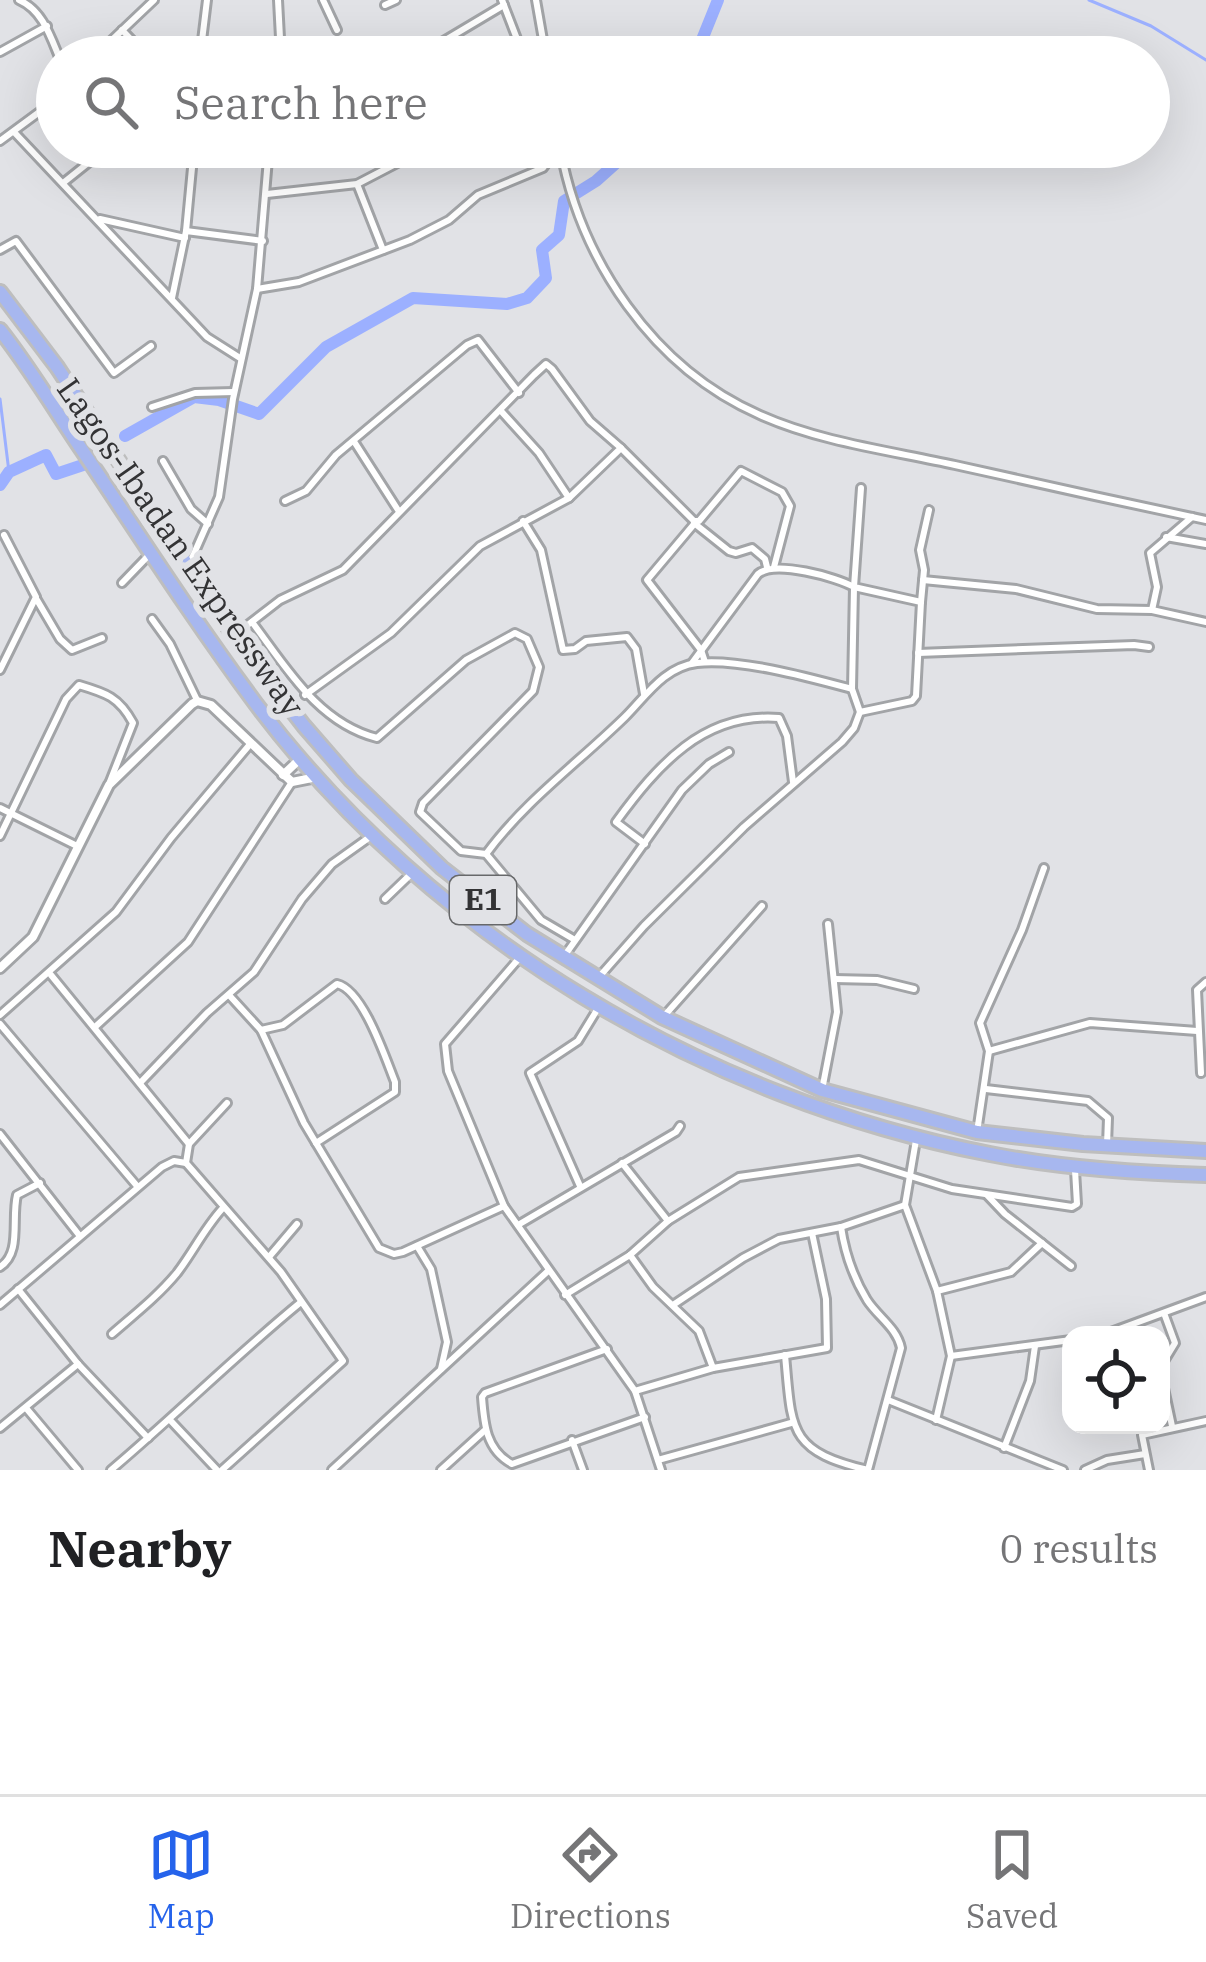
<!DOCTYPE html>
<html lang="en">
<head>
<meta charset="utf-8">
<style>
  body { margin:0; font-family:"IBM Plex Serif",serif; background:#f6f6f6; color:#202124 }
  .controls { position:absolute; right:36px; bottom:36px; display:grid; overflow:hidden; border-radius:24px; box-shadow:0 12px 48px #0002 }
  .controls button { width:108px; height:108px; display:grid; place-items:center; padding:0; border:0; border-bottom:3px solid #e0e0e0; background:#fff; color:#202124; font:60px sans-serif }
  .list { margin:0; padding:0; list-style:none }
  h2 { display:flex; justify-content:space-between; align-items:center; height:156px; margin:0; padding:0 48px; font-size:51px }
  h2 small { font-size:39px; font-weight:400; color:#757577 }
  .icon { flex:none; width:66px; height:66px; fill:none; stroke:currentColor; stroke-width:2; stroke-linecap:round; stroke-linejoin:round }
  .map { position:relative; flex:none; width:1206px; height:1470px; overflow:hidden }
  .search { position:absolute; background:#fff; box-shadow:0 12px 48px #0002; left:36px; right:36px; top:36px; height:132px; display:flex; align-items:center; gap:30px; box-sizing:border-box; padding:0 42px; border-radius:66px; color:#757577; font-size:45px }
  .sheet { height:324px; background:#fff }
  nav { display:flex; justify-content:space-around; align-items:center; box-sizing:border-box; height:168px; border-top:3px solid #e0e0e0; background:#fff; font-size:33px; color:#757577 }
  nav a { display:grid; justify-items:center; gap:6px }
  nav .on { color:#2563eb }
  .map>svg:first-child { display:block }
</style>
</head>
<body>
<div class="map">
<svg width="1206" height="1470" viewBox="0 0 1206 1470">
  <rect width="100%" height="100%" fill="#e1e2e6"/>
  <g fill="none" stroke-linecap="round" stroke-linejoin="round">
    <g stroke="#9cb0ff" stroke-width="3">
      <polyline points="1089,0 1151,26 1206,60"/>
      <polyline points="0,399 9,472"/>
    </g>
    <g stroke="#9cb0ff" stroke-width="12">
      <polyline points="695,57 718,0"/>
      <polyline points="125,436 194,397 219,400 259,414 326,347 413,298 507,304 527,298 546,278 542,250 559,235 564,201 596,181 634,147"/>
      <polyline points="0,485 9,472 46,455 56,474 83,465"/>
    </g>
    <defs>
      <g id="minor">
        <path d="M19,0C42,10 50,35 59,57"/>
        <polyline points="278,0 281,57"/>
        <polyline points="323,0 337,30"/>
        <polyline points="502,0 524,57"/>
        <polyline points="536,0 546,57"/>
        <polyline points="385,5 396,0"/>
        <polyline points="122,30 148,57"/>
        <polyline points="0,52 47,26"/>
        <polyline points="94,57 154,0"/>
        <polyline points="200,57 207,0"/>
        <polyline points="397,57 442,42 504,5"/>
        <polyline points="14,132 207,337 240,358"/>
        <polyline points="0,141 57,99"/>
        <path d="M560,147C580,260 653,368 760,415C820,442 892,451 955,465C1039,484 1122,502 1206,520"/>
        <polyline points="63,183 108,147"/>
        <polyline points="357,184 383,250"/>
        <polyline points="267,194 357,184 428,147"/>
        <polyline points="100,219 185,238"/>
        <polyline points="186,231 263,241"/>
        <polyline points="0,250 16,241 114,373 151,346"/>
        <polyline points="257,289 299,282 410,240 449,220 478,195 543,168 549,160 546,147"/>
        <polyline points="172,298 186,231 194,147"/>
        <polyline points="152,407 195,393 234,392"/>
        <polyline points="501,411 539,453 569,498"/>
        <polyline points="355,443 398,510"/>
        <polyline points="621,448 694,521 699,521 741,471 782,492 790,506 774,567"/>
        <polyline points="163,461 191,509 208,524"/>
        <polyline points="285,501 306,491 336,455 467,345 478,340 519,393"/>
        <polyline points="523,521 541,550 563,650 575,649 586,641 627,637 636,649 644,694"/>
        <polyline points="694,523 729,551 736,553 752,548 765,559 767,567"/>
        <polyline points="695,523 647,580 701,650 705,662"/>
        <polyline points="1166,537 1206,544"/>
        <polyline points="189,565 219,497 233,399 257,289 269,147"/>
        <polyline points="923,580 1016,589 1097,609 1152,610 1206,622"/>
        <polyline points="122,583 149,555"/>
        <polyline points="37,600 60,639 72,650 102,638"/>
        <polyline points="921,602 924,570 920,550 929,510"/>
        <polyline points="1152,610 1157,587 1150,553 1192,517"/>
        <polyline points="152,619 170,644 197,700"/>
        <path d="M252,622C286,667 318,723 377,738L466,660L515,633L527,639L539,667L533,691L423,803L420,812L461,851L486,854L541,920L575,940"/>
        <polyline points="236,634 280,600 343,570 534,375 546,364 552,369 590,421 621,448 569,498 480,546 391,633 305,695"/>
        <polyline points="918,653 1134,645 1149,647"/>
        <path d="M692,663L758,574C775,560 836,577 854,587L852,689"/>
        <polyline points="0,670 36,597 4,535"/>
        <polyline points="0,808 77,846"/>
        <path d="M0,836L66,699L79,685C106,693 119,697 133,723L109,784"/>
        <path d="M645,844L616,822C657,766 703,712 779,718L787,736L793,782"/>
        <path d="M486,854C525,801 578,763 625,717C646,696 664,667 697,663C739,658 811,678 852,689L860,712L912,701L916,696L921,602L854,587L861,488"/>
        <polyline points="385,899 412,873"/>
        <polyline points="522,955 445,1044 448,1071 504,1206 635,1391 661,1470"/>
        <polyline points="565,955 682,790 709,764 729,752"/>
        <polyline points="51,975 189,1144"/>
        <polyline points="599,977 644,926 744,827 842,742 854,728 860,712"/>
        <polyline points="835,979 877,980 914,989"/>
        <polyline points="229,995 261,1030 304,1123 379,1248 394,1254 403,1252 504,1206"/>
        <polyline points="0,1015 116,912 171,838 251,743"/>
        <polyline points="665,1015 762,906"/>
        <polyline points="0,1024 137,1186"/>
        <polyline points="95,1027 188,942 292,782"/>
        <path d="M261,1030L283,1025L337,984C363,990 385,1057 395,1082V1092L316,1143"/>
        <polyline points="989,1051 1090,1023 1197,1031"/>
        <polyline points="1201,1073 1197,990 1206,982"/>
        <polyline points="141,1082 207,1013 254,972 302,899 332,864 374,834"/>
        <polyline points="986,1089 1088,1101 1108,1118 1107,1145"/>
        <polyline points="822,1090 837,1012 828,924"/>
        <polyline points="977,1132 989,1051 980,1023 1022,930 1044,868"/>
        <polyline points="0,1134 79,1235"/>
        <polyline points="916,1140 905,1205 937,1291 951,1356 936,1420"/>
        <polyline points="622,1163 668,1221"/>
        <polyline points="580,1186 530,1073 578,1041 600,1005"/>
        <polyline points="987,1195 1005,1214 1071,1266"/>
        <polyline points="518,1225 676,1132 680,1126"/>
        <polyline points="417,1246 431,1269 447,1342 441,1369"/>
        <polyline points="630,1255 653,1287 699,1331 713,1368"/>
        <polyline points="269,1257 297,1224"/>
        <path d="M0,1267C22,1253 11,1219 17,1195L40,1183"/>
        <polyline points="18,1289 78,1364 148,1438"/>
        <polyline points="937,1291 1011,1272 1042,1243"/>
        <polyline points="565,1295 630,1255 668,1221 739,1177 859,1160 952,1189 1072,1207 1077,1204 1075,1170"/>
        <polyline points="0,1305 162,1167 174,1161 186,1163"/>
        <polyline points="673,1305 743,1258 779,1239 841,1227 905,1205"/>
        <path d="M112,1334C135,1314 158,1296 177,1273C193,1252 204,1229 222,1209"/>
        <polyline points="1103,1335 1206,1297"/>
        <path d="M607,1349L485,1393L482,1397C484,1424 486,1450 512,1464L645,1417"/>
        <path d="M785,1355C792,1429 787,1451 868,1470L901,1348C897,1328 878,1317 867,1300C853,1277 845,1254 841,1227"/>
        <polyline points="951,1356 1071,1340"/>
        <polyline points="1161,1366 1175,1343 1164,1313"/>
        <polyline points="1161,1374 1172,1426"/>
        <polyline points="635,1391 713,1368 827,1348 826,1299 812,1233"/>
        <polyline points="888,1400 1063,1470"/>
        <polyline points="26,1408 78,1470"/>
        <polyline points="170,1420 217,1470"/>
        <polyline points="0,1428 78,1364"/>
        <polyline points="572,1440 583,1470"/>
        <polyline points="1004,1448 1030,1381 1035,1346"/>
        <polyline points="658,1460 791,1423"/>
        <path d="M111,1470C176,1415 235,1356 301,1302"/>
        <polyline points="222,1470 343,1361 281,1272 186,1163 189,1144 227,1103"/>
        <polyline points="332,1470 548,1271"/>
        <polyline points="441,1470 484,1431"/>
        <polyline points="1085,1470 1107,1460 1145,1454"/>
        <polyline points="1149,1470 1142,1435 1206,1421"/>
      </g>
      <g id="tertiary">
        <polyline points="283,775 301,758"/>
        <polyline points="0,968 33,937 109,785 192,704 197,701 211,705 292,782 317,777"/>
      </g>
      <g id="motorway">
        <polyline points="0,292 57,367 234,636 304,726 351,780 442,868 527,934 662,1017 822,1090 977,1132 1083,1144 1206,1151"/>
        <path d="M0,330C30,368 55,410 82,450C139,535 195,622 256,704C431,937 705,1099 990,1154C1061,1168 1134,1173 1206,1175"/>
      </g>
    </defs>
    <use href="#minor" stroke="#a2a4a7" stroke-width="12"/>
    <use href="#tertiary" stroke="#a2a4a7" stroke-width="14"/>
    <use href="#motorway" stroke="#bebebe" stroke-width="18"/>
    <use href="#minor" stroke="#fff" stroke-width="6"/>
    <use href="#tertiary" stroke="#fff" stroke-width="8"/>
    <use href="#motorway" stroke="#a7b7ef" stroke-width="12"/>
  </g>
  <g text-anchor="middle" stroke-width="12" stroke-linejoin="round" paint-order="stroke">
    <rect fill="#e1e2e6" stroke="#67686a" stroke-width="3" x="450" y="876" width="66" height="48" rx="9"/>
    <g font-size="30" font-weight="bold" fill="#333335">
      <text x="483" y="910">E1</text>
    </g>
    <g font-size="33" fill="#333335" stroke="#e1e2e6">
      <text transform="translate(181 547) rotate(55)" y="12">Lagos-Ibadan Expressway</text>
    </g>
  </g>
</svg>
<div class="controls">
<button><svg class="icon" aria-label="locate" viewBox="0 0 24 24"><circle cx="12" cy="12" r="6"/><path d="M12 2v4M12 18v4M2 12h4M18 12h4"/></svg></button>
</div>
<div class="search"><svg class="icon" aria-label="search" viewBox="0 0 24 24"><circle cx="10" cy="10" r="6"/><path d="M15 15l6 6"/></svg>Search here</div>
</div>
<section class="sheet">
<h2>Nearby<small>0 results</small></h2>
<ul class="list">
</ul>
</section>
<nav>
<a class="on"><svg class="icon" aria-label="map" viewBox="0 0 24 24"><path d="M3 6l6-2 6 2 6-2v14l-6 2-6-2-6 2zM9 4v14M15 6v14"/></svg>Map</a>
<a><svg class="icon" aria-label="directions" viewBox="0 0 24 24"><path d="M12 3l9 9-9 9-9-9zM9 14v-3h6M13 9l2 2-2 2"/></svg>Directions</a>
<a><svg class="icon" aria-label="saved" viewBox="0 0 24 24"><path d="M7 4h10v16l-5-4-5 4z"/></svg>Saved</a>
</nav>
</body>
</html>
